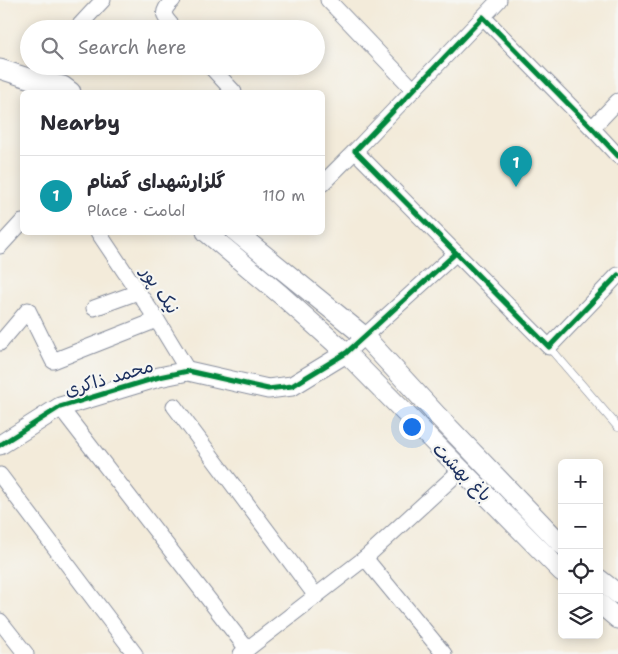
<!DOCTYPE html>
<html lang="en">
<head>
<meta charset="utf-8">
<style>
  body { margin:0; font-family:"Shantell Sans","Playpen Sans Arabic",sans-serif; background:#f7f7f7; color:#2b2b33 }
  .controls { position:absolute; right:15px; bottom:15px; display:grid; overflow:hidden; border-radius:8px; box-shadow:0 2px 12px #0003 }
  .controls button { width:45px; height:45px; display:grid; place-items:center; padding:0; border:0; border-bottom:1px solid #e1e1e2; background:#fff; color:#2b2b33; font:25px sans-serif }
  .you { position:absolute; left:411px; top:426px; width:18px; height:18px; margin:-12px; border:4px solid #fff; border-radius:50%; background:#1a73e8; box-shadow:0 0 0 8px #1a73e833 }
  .badge { display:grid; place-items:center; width:32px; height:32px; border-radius:50%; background:#1a73e8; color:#fff; font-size:16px; font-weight:700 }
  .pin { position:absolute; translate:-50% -41px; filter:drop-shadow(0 1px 2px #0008) }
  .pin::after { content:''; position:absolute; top:26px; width:18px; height:15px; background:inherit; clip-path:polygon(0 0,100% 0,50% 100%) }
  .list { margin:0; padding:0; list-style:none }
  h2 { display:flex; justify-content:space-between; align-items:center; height:65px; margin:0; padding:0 20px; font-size:21px }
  h2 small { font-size:16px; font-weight:400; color:#7c7c81 }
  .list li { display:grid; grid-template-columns:32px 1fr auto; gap:15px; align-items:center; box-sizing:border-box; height:80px; padding:0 20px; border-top:1px solid #e1e1e2 }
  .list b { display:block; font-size:19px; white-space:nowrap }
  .list p { margin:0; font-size:16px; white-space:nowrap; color:#7c7c81 }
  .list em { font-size:16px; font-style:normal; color:#7c7c81 }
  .icon { flex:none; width:28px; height:28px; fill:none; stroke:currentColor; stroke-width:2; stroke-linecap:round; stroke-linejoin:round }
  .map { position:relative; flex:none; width:618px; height:654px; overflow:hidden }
  .search { position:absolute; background:#fff; box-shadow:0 2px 12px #0003; left:20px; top:20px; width:305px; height:55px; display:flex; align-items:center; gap:12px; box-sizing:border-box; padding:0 18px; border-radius:28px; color:#7c7c81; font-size:19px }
  .panel { position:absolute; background:#fff; box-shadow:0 2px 12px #0003; left:20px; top:90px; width:305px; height:145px; border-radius:8px }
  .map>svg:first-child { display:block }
</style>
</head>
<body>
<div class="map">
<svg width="618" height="654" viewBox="0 0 618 654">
  <rect width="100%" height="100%" fill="#f6f6f2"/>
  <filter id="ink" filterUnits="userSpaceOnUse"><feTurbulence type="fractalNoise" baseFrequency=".02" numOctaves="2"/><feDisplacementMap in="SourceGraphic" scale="10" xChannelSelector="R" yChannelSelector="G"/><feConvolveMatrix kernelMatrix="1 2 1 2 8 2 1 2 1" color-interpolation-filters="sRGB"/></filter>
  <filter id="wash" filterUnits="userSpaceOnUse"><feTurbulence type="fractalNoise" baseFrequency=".0096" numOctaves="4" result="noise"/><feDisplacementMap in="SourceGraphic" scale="20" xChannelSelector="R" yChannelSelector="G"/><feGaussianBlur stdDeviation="1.12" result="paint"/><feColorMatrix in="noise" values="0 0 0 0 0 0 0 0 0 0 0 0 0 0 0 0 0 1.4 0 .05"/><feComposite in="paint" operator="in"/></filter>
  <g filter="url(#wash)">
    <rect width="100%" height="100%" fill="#f3ebda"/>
  </g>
  <g filter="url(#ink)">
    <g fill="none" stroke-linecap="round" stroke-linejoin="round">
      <defs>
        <polyline id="service" points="549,347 618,427"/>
        <g id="minor">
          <path d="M173,0C159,13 164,17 175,29"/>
          <polyline points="328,0 414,90"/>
          <polyline points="483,17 499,0"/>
          <polyline points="76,29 103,0"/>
          <polyline points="210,66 234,92"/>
          <polyline points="31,79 43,66"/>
          <polyline points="592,128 618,101"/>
          <polyline points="618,156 592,128 483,17 355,151 549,347 618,275"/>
          <polyline points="322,184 355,151"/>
          <polyline points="98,232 157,320 188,371"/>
          <polyline points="0,246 22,222"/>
          <polyline points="94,308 138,292"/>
          <polyline points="0,343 28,310 53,361 157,320"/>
          <polyline points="346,353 456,253"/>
          <polyline points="174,406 316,596"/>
          <polyline points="60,407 247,649"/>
          <polyline points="0,475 135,654"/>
          <polyline points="365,558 444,654"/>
          <polyline points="0,621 26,654"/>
          <polyline points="241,654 365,558 461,470"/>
        </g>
        <g id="tertiary">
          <polyline points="0,69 31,79 63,86 71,92"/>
          <polyline points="206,232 281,295 346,353 562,572"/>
          <polyline points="236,232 364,336 436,414 562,545"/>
          <polyline points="0,445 60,407 159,377 188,371 268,389 292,386 346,353"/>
          <polyline points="599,579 618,594"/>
          <polyline points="599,603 618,619"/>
        </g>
      </defs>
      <use href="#service" stroke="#878d9c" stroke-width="9"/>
      <use href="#minor" stroke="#878d9c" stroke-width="17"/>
      <use href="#tertiary" stroke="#878d9c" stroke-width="21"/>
      <use href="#service" stroke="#fff" stroke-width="8"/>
      <use href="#minor" stroke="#fff" stroke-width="15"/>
      <use href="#tertiary" stroke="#fff" stroke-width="19"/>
      <defs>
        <g id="cycleway">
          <polyline points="618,156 592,128 483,17 355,151 549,347 618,275"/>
          <polyline points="0,445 60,407 159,377 188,371 268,389 292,386 346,353 456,253"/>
        </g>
      </defs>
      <use href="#cycleway" stroke="#f6f6f2" stroke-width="8"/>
      <use href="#cycleway" stroke="#00873e" stroke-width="5"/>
    </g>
  </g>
  <g text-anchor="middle" stroke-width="4.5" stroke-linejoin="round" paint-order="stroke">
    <g font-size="18" fill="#1b2f5e" stroke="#f6f6f2">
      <text transform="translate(160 290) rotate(56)" y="6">نیک پور</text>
      <text transform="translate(109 378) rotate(-16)" y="6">محمد ذاکری</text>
      <text transform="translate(462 472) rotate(45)" y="6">باغ بهشت</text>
    </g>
  </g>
</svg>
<div class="controls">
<button>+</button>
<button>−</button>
<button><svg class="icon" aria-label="locate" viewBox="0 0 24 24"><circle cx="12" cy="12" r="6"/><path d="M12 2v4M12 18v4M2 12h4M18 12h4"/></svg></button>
<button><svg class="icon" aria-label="layers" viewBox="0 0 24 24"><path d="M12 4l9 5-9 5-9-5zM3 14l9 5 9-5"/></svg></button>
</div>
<div class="you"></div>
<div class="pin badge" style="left:516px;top:187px;background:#0f9aa8">1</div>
<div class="search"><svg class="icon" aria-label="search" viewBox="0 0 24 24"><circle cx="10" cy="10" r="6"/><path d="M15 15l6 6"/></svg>Search here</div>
<section class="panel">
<h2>Nearby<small></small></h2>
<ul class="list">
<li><span class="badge" style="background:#0f9aa8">1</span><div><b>گلزارشهدای گمنام</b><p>Place · امامت</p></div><em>110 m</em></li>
</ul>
</section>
</div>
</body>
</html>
